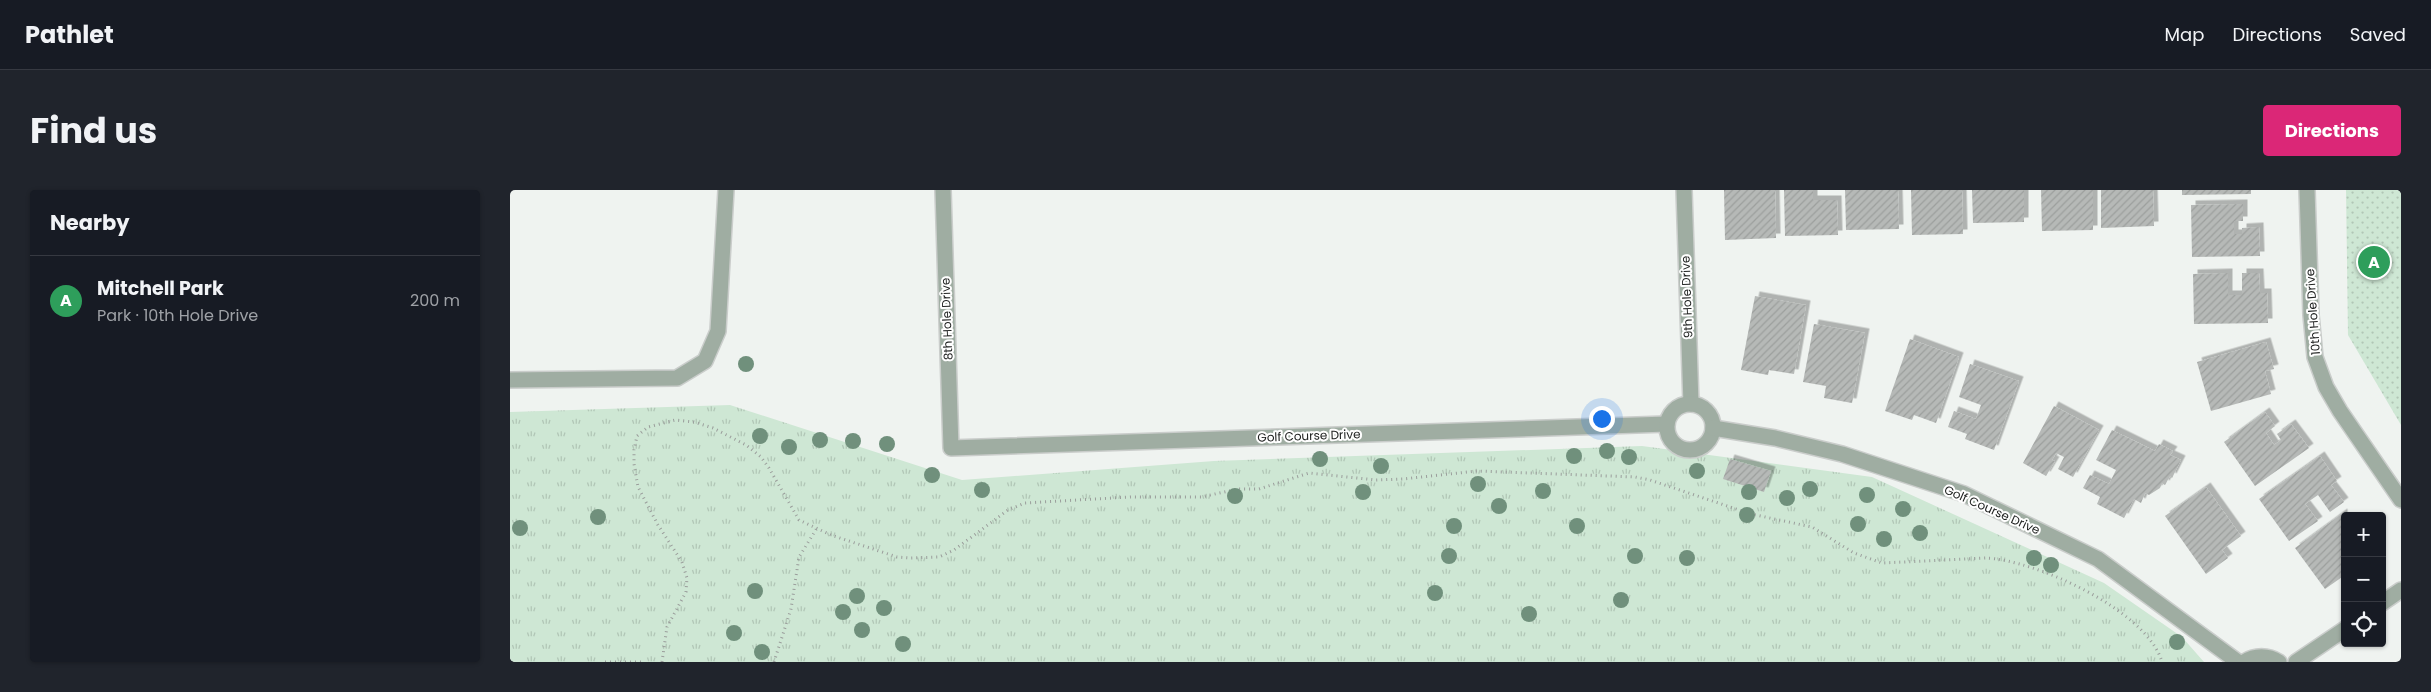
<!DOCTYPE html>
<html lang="en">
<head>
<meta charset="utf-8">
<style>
  body { margin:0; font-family:Poppins,sans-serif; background:#20242c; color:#f1f3f6 }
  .controls { position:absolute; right:15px; bottom:15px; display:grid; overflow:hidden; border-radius:5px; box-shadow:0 1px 4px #0004 }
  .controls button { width:45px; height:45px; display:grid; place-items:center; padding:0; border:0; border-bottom:1px solid #363941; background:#171b24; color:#f1f3f6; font:25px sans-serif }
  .you { position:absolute; left:1091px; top:228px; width:18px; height:18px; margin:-12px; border:4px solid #fff; border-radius:50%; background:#1a73e8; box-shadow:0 0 0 8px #1a73e833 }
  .badge { display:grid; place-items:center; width:32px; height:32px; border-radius:50%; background:#db2777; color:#fff; font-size:16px; font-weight:700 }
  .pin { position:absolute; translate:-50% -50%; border:2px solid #fff; box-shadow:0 1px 5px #0006 }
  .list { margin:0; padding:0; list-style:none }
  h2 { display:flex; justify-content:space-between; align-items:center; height:65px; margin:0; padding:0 20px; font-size:21px }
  h2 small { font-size:16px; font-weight:400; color:#9ea1a6 }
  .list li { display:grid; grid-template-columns:32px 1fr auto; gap:15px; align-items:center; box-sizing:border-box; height:90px; padding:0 20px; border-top:1px solid #363941 }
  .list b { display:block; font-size:19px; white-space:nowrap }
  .list p { margin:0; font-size:16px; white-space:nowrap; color:#9ea1a6 }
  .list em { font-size:16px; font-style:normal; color:#9ea1a6 }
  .icon { flex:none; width:28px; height:28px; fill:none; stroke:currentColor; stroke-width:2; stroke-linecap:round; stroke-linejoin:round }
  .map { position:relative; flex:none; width:1891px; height:472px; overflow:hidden; border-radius:5px }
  header { display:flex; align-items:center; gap:30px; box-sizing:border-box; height:70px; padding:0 25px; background:#171b24; border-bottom:1px solid #363941 }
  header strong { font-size:24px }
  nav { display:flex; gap:28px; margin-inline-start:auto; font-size:18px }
  .intro { display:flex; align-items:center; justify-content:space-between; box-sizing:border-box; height:120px; padding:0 30px }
  h1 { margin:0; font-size:35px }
  .button { padding:12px 22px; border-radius:5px; background:#db2777; color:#fff; font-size:18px; font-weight:700 }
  main { display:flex; gap:30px; padding:0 30px }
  aside { flex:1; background:#171b24; border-radius:5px; box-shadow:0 1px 4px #0004 }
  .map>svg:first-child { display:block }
</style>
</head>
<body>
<header>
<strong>Pathlet</strong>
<nav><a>Map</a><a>Directions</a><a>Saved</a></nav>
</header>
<div class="intro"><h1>Find us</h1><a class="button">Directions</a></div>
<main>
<aside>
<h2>Nearby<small></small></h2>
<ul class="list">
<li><span class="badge" style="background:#2e9e5b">A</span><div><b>Mitchell Park</b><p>Park · 10th Hole Drive</p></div><em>200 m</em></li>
</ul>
</aside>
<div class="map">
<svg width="1891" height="472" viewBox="0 0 1891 472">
  <defs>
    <pattern id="grass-tufts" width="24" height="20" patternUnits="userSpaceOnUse" patternTransform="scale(1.25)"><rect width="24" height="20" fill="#cee7d4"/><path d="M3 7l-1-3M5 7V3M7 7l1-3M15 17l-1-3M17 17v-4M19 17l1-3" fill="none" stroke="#b1c6b6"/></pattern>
    <pattern id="park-dots" width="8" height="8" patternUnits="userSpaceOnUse" patternTransform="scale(1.25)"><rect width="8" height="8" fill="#cee7d4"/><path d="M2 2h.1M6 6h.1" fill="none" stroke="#b1c6b6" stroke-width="1.8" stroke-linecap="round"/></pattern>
    <pattern id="building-hatch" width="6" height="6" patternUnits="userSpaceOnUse" patternTransform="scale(1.25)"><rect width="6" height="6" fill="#b6b9b7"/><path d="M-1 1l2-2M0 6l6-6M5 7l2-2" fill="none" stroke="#9c9f9d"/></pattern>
    <filter id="shadow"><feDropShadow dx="4.5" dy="-4.5" stdDeviation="0" flood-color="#0004"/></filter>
  </defs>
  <rect width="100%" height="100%" fill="#eff3f0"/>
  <polygon fill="url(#grass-tufts)" points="220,215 452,290 704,271 1132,256 1362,287 1594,393 1672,447 1694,472 0,472 0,222"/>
  <polygon fill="url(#park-dots)" points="1836,0 1891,0 1891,235 1838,145"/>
  <g fill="url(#building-hatch)" filter="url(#shadow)">
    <polygon points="1214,0 1265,0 1266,48 1215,50"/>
    <polygon points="1274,0 1303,0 1303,10 1327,10 1328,45 1275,46"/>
    <polygon points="1335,0 1388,0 1389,39 1336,40"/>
    <polygon points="1401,0 1452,0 1453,44 1402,45"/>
    <polygon points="1462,0 1514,0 1514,32 1463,33"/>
    <polygon points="1531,0 1583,0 1583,40 1532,41"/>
    <polygon points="1591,0 1643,0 1644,36 1591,38"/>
    <polygon points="1672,0 1741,0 1741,4 1672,5"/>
    <polygon points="1733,14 1733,31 1724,31 1724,44 1732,44 1732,38 1749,37 1750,66 1682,67 1681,15"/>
    <polygon points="1718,83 1718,105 1732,105 1732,83 1749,83 1750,103 1757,103 1758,133 1684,134 1683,84"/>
    <polygon points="1245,106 1296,115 1284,184 1259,180 1258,185 1231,180"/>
    <polygon points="1304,134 1355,143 1342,213 1314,208 1316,196 1293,192"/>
    <polygon points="1400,149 1449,167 1426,233 1404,225 1402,230 1375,221"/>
    <polygon points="1756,152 1764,179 1755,181 1761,204 1701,221 1687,172"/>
    <polygon points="1460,174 1509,191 1484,260 1455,249 1457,244 1438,237 1444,221 1466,229 1471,215 1449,207"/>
    <polygon points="1544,216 1589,240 1563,287 1548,279 1554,267 1546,263 1542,270 1545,271 1536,286 1513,273"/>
    <polygon points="1755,222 1765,236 1756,243 1764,255 1771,250 1767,244 1781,234 1799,258 1745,296 1714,252"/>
    <polygon points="1602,240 1645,261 1649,254 1663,261 1660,265 1671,270 1662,288 1660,286 1655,295 1652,293 1650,298 1639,305 1635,303 1631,313 1624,309 1614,328 1587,314 1590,307 1573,298 1580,285 1599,294 1606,280 1586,270"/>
    <polygon points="1810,266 1827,291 1821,295 1834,312 1820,322 1808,305 1795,314 1808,331 1779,351 1749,309"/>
    <polygon points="1220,269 1261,281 1254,302 1213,289"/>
    <polygon points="1696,297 1731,346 1712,360 1718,368 1696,384 1655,326"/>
    <polygon points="1833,323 1835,385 1815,399 1785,358"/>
  </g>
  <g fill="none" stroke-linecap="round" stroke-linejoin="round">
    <defs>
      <g id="minor">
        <polyline points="433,0 441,258 1157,234"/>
        <polyline points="1174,0 1181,214"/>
        <polyline points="1797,0 1801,125 1805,167 1816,197 1830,221 1891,310"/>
        <polyline points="0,190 167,188 195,171 208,141 216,0"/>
        <circle cx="1180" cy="237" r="23"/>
        <polyline points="1203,238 1265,248 1332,264 1454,304 1588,369 1728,472"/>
        <polyline points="1872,413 1891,400"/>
        <path d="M1734,472C1745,465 1758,465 1769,472"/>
        <polyline points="1786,472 1835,439"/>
      </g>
    </defs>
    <use href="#minor" stroke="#cacdcb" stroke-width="18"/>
    <g stroke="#9a9d9b" stroke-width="3" stroke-dasharray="1 4" stroke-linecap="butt">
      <polyline points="95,472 135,472"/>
      <path d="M152,472L157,437L176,402L177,388L172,372L148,335L128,297L124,274V260L127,246L138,237L165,230L184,232L203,238L236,255L251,267L259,278L289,330L321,345L387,367L399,368L429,367L444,360L498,320L515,313L620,307H691L728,299H749L799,283L866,290L893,289L967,281L1125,287L1140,290L1241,324L1302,337L1344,363L1372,373L1476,368C1525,370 1637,420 1652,472"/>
      <polyline points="264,472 281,419 289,367 307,338"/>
    </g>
    <use href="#minor" stroke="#9fada2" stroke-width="15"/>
  </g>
  <g fill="#70907c">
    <circle cx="236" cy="174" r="8"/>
    <circle cx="250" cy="246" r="8"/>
    <circle cx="310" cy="250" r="8"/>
    <circle cx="343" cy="251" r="8"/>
    <circle cx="377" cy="254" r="8"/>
    <circle cx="279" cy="257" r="8"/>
    <circle cx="1097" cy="261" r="8"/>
    <circle cx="1064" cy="266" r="8"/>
    <circle cx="1119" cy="267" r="8"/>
    <circle cx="810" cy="269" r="8"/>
    <circle cx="871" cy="276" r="8"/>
    <circle cx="1187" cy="281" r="8"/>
    <circle cx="422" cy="285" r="8"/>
    <circle cx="968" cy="294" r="8"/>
    <circle cx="1300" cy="299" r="8"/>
    <circle cx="472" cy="300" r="8"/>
    <circle cx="1033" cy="301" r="8"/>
    <circle cx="853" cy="302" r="8"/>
    <circle cx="1239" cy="302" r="8"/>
    <circle cx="1357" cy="305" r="8"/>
    <circle cx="725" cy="306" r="8"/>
    <circle cx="1277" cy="308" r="8"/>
    <circle cx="989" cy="316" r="8"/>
    <circle cx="1393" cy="319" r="8"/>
    <circle cx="1237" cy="325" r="8"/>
    <circle cx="88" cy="327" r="8"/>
    <circle cx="1348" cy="334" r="8"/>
    <circle cx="944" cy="336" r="8"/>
    <circle cx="1067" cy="336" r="8"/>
    <circle cx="10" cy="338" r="8"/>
    <circle cx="1410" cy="343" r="8"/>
    <circle cx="1374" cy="349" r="8"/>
    <circle cx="939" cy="366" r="8"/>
    <circle cx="1125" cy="366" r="8"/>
    <circle cx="1177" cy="368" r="8"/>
    <circle cx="1524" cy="368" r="8"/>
    <circle cx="1541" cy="375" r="8"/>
    <circle cx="245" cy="401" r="8"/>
    <circle cx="925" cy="403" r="8"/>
    <circle cx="347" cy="406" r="8"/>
    <circle cx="1111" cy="410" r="8"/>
    <circle cx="374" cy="418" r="8"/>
    <circle cx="333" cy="422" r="8"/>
    <circle cx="1019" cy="424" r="8"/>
    <circle cx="352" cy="440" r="8"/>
    <circle cx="224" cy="443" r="8"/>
    <circle cx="1667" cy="452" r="8"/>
    <circle cx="393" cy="454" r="8"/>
    <circle cx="252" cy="462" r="8"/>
  </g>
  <g text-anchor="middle" stroke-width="4" stroke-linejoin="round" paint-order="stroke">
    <g font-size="12" fill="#202221" stroke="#fff">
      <text transform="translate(1177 107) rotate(-92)" y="4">9th Hole Drive</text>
      <text transform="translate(1803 122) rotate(-94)" y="4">10th Hole Drive</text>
      <text transform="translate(437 129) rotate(-92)" y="4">8th Hole Drive</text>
      <text transform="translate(799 246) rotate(-2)" y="4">Golf Course Drive</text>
      <text transform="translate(1482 320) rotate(24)" y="4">Golf Course Drive</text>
    </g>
  </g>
</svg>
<div class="controls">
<button>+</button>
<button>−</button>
<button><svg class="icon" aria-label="locate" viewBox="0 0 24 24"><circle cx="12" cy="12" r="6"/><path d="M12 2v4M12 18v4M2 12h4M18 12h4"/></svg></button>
</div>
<div class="you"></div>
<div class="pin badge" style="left:1864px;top:72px;background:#2e9e5b">A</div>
</div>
</main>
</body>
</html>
